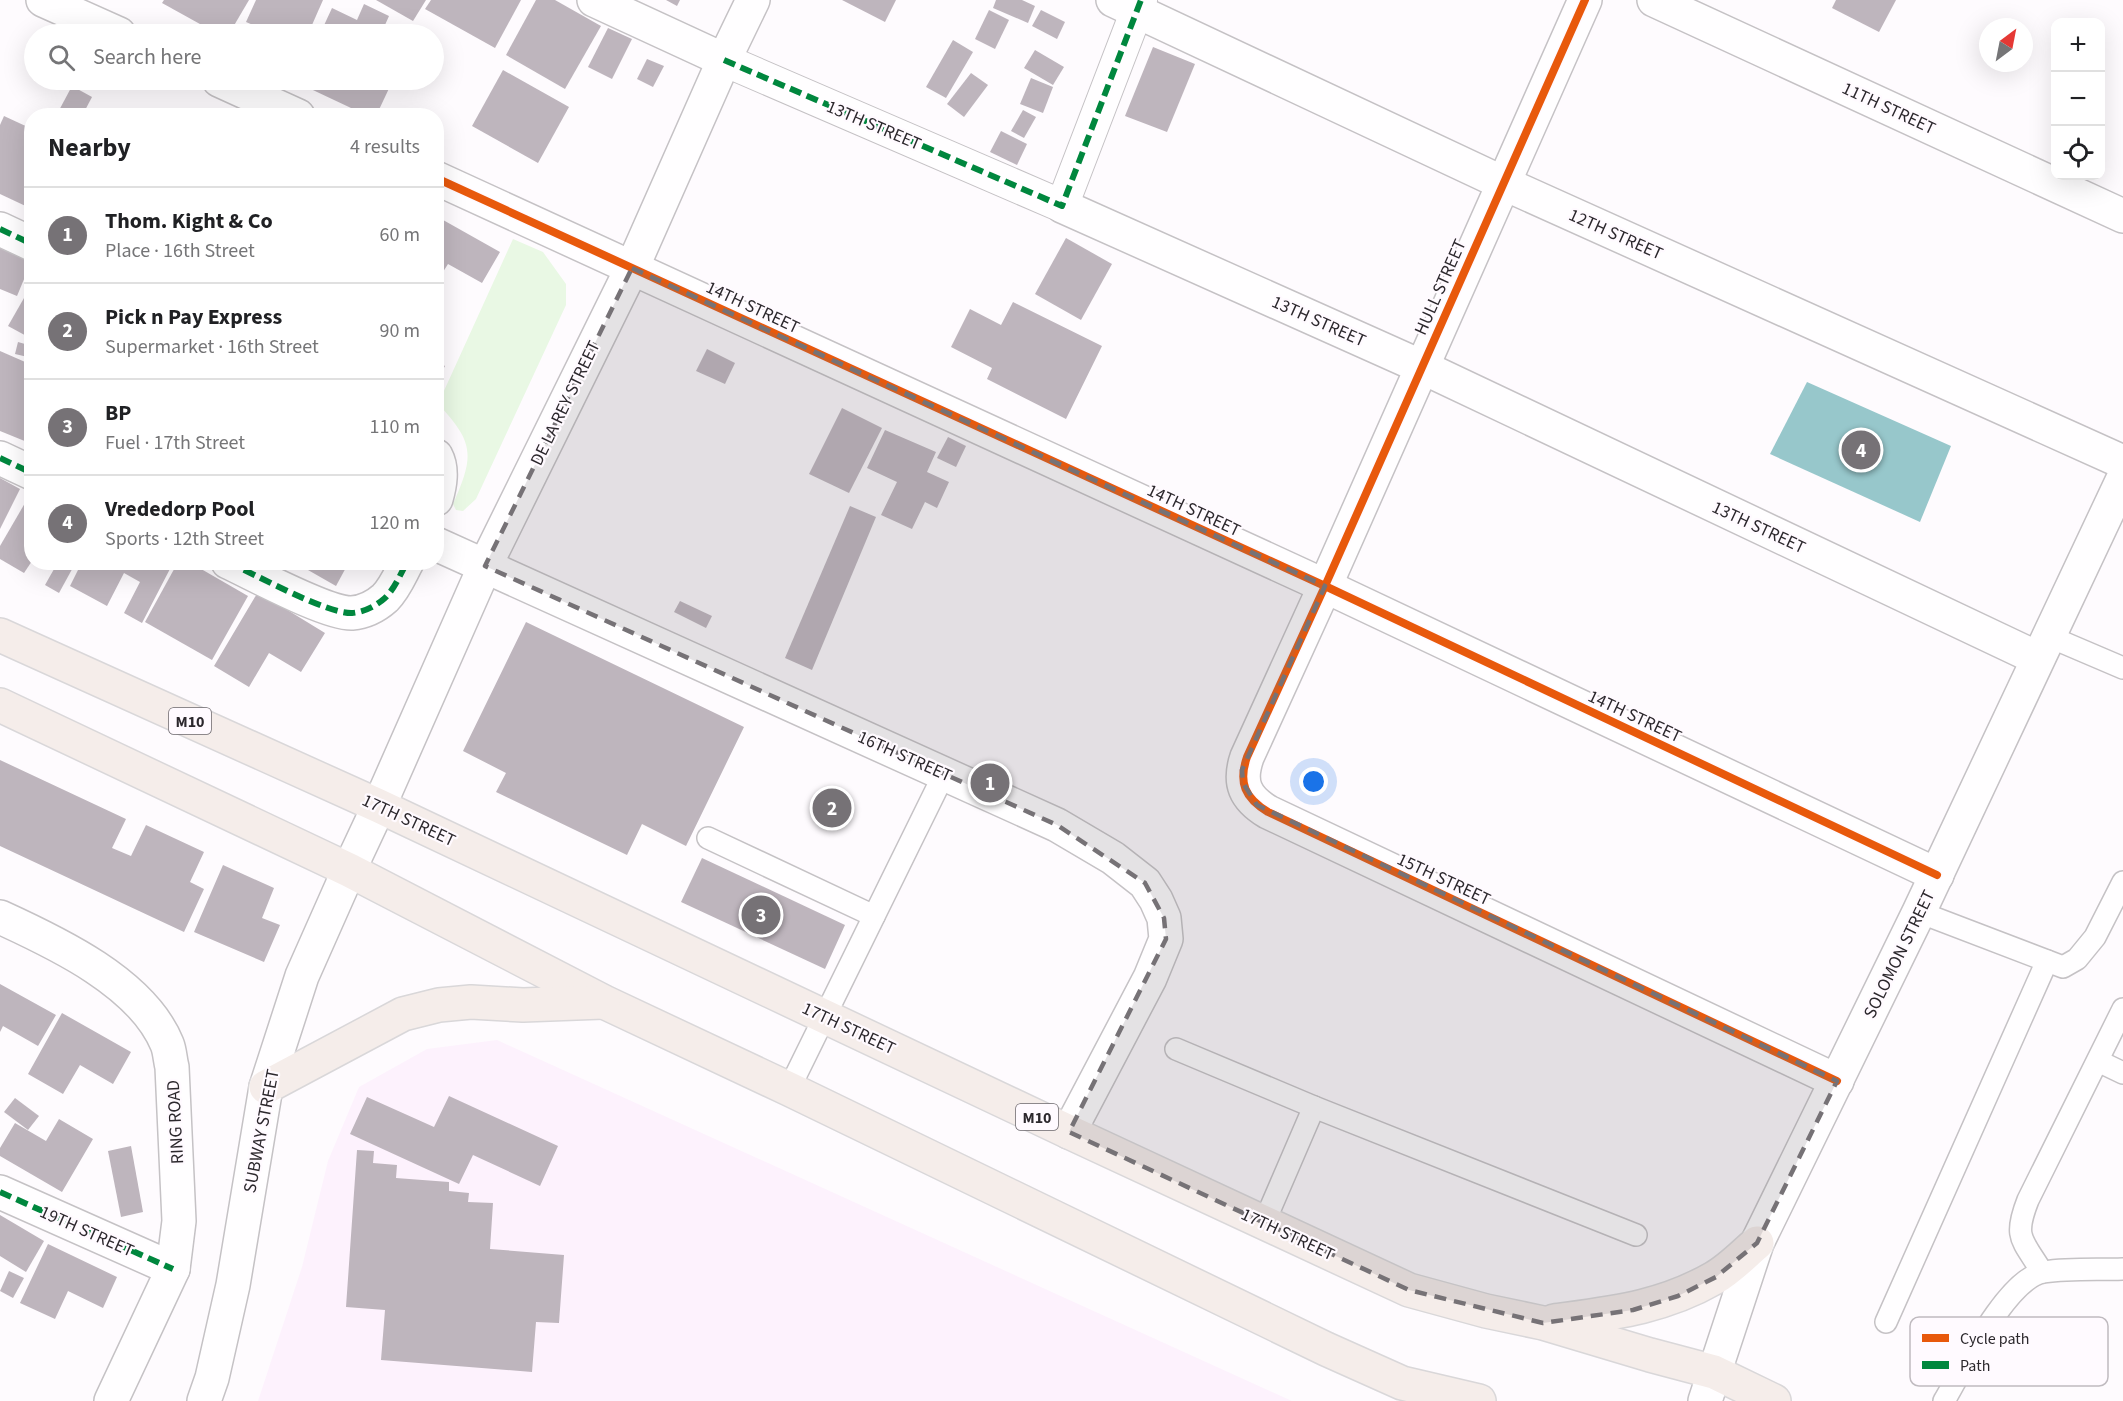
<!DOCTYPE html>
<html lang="en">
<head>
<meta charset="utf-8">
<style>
  body { margin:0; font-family:"Source Sans 3",sans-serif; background:#f2f2f2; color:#202124 }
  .controls { position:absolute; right:18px; top:18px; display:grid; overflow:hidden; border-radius:12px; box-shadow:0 6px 24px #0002 }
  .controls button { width:54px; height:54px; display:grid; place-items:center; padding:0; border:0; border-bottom:2px solid #e0e0e0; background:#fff; color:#202124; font:30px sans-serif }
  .compass { position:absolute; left:1979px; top:18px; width:54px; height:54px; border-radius:50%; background:#fff; box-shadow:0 6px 24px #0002; rotate:32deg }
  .you { position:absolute; left:1314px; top:782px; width:21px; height:21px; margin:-15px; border:4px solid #fff; border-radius:50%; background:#1a73e8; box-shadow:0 0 0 9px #1a73e833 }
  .badge { display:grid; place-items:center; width:39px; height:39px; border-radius:50%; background:#767276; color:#fff; font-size:20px; font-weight:700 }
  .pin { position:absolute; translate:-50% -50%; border:3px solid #fff; box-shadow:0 2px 6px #0006 }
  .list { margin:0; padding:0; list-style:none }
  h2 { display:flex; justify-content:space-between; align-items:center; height:78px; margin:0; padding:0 24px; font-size:26px }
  h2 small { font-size:20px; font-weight:400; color:#757577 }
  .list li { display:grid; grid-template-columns:39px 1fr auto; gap:18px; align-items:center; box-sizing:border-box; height:96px; padding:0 24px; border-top:2px solid #e0e0e0 }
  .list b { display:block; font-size:22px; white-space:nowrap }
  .list p { margin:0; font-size:20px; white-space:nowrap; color:#757577 }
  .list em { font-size:20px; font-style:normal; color:#757577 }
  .icon { flex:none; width:33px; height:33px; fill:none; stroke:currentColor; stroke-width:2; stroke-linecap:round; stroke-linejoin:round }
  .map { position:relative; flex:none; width:2123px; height:1401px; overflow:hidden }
  .search { position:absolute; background:#fff; box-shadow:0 6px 24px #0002; left:24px; top:24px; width:420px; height:66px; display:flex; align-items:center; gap:15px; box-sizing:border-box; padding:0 21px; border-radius:33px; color:#757577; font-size:22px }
  .panel { position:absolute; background:#fff; box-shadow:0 6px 24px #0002; left:24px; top:108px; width:420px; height:462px; border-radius:24px }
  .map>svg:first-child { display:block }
</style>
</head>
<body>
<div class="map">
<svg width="2123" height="1401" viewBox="0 0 2123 1401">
  <rect width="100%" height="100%" fill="#fefbfe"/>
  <polygon fill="#fdf2fd" points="497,1040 1292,1401 258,1401 302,1267 328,1161 359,1087 427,1049"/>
  <path fill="#e9f8e4" d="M513,239L543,252L566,284V305L476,499L463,511L456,510L453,504C474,456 475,443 438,404Z"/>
  <polygon fill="#97c7cb" points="1807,382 1951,446 1920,522 1770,454"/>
  <g fill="#beb5bd">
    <polygon points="164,0 249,0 229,34 218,34 162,3"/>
    <polygon points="256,0 323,0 308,34 274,34 246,22"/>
    <polygon points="376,0 426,0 413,21"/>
    <polygon points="431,0 521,0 495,48 425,9"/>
    <polygon points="536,0 555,0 601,26 565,89 506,55"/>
    <polygon points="666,0 680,0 677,6"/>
    <polygon points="842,0 896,0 885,22"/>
    <polygon points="996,0 1022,0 1035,6 1028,23 993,8"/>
    <polygon points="1836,0 1896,0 1879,32 1832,8"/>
    <polygon points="364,4 389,16 381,34 320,34 332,8 357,20"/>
    <polygon points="989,10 1009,20 995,49 975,39"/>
    <polygon points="1041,10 1065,22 1057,39 1032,26"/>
    <polygon points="608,28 632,39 612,79 588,67"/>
    <polygon points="953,40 973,52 946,98 926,87"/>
    <polygon points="1153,47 1195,64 1167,132 1125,116"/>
    <polygon points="1035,50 1064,67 1053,85 1024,68"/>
    <polygon points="647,59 664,66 653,87 637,79"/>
    <polygon points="503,70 569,107 538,163 472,126"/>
    <polygon points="971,73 988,85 964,117 947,104"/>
    <polygon points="1031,78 1053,87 1043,113 1020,104"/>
    <polygon points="299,80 393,80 376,116 368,116 298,83"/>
    <polygon points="72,86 92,97 82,116 56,116"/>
    <polygon points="1023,110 1036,117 1024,138 1011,131"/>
    <polygon points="4,116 32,129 32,209 0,194 0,125"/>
    <polygon points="1001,131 1027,144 1017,165 990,152"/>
    <polygon points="436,216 500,252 482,283 448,264 436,283"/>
    <polygon points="1066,238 1112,264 1081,320 1035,294"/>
    <polygon points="0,246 32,260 17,296 0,289"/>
    <polygon points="32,284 32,339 8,326"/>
    <polygon points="1013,302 1102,346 1066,419 987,379 992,368 951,347 970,309 1001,325"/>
    <polygon points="18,342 32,346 32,358 15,354"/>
    <polygon points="707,349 735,363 725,384 696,371"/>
    <polygon points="0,351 32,365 32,444 0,431"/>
    <polygon points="436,361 445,366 436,382"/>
    <polygon points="842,408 882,428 849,493 809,474"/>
    <polygon points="885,430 936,452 927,472 949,482 937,508 925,502 912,529 881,515 897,482 867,468"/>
    <polygon points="948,437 966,446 956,467 937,458"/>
    <polygon points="0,478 20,489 0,529"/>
    <polygon points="32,491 32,561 24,573 0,559 0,546"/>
    <polygon points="850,506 876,517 812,670 785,658"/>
    <polygon points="58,562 76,562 59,593 45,585"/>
    <polygon points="82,562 168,562 172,565 142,623 124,613 140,582 124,573 107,606 70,586"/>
    <polygon points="178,562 189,562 248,596 212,660 145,622"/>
    <polygon points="294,562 349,562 336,586"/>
    <polygon points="258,592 325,633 301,672 269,653 249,687 214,666"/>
    <polygon points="680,601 712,616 706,628 674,612"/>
    <polygon points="526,622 744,727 686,846 642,824 627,855 496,792 506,773 463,751"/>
    <polygon points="0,760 126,819 112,848 131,856 146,825 204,852 190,882 204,889 184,932 0,846"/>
    <polygon points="702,858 845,925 825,969 681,902"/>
    <polygon points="223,865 274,888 262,918 280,925 264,962 194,932"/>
    <polygon points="0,984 56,1015 38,1046 3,1026 0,1032"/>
    <polygon points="62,1013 131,1052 113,1084 80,1065 63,1094 28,1074"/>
    <polygon points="449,1096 558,1146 540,1186 473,1155 459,1184 350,1134 367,1097 434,1127"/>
    <polygon points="15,1098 39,1116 28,1130 4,1112"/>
    <polygon points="59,1119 93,1139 62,1192 0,1156 0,1148 15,1123 46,1141"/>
    <polygon points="131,1146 143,1212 121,1217 108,1151"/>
    <polygon points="357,1150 374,1151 373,1163 397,1165 396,1178 449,1182 449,1191 469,1193 468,1202 493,1203 490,1249 564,1255 559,1323 536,1322 532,1372 381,1360 385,1310 346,1307"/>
    <polygon points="0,1215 44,1241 26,1272 0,1256"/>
    <polygon points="48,1244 117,1277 103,1308 68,1291 55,1319 20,1303"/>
    <polygon points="9,1271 24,1278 13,1298 0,1291"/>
  </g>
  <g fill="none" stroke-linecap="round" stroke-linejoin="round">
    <defs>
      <g id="service">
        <polyline points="2048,636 2123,668"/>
        <polyline points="708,838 874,916"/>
        <polyline points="1919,912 2063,967 2077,959 2095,937 2123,882"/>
        <polyline points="1176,1049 1314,1107 1636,1235"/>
        <polyline points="2098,1061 2123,1073"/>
        <polyline points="789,1089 944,774"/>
        <polyline points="1264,1223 1314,1107"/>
        <path d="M2042,1272C2022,1239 2013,1238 2028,1200L2123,1009"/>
        <polyline points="1886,1322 2047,961"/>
        <path d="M1944,1401C1963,1369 2007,1278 2044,1272C2070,1268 2097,1270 2123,1269"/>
      </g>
      <polyline id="pedestrian" points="724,60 1062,206 1141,0"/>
      <g id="minor">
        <polyline points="43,0 119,34"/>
        <polyline points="594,0 724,60"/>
        <polyline points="1113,0 1503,183 2123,462"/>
        <path d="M1585,0L1325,586L1247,757C1238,783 1245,798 1268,812L1837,1081"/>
        <polyline points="1654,0 2123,216"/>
        <polyline points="219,80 298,116"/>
        <polyline points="436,178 1325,586 1937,875"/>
        <polyline points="1062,206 1422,367 2037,658"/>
        <polyline points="0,229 32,244"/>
        <path d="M436,456C443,469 440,485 436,499"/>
        <polyline points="0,458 32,473"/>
        <polyline points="436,544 1057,825 1113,858 1145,883 1156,900 1164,918 1166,939 1150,978 1069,1132"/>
        <path d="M228,562C254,574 327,614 352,613C364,612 376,606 385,598C395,588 400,575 407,562"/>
        <polyline points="379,806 485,566 632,268 724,60 753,0"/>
        <path d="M0,917C57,943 142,983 167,1044C170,1051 170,1060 172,1067L179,1221L173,1269L111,1401"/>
        <polyline points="0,1192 173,1269"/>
      </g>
      <polyline id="tertiary" points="204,1401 212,1378 233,1285 266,1087 302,976 349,870 379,806"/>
      <polyline id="secondary" points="1705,1401 1757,1243 1919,912 2123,479"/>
      <g id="primary">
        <polyline points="0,635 379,806 1069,1132 1409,1290 1486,1311 1543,1323 1650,1355 1714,1372 1774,1401"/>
        <polyline points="0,705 349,870 604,1002 789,1089 1326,1349 1402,1383 1479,1401"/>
        <polyline points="266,1087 403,1014 439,1005 471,1002 523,1005 603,1002"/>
        <path d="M1554,1321C1612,1313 1662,1308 1714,1278C1730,1269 1744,1254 1757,1243"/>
      </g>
    </defs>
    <use href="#service" stroke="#c5c2c5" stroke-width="24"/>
    <use href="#pedestrian" stroke="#c5c2c5" stroke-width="34"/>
    <use href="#minor" stroke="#c5c2c5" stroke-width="36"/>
    <use href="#tertiary" stroke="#c5c2c5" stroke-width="36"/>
    <use href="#secondary" stroke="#c5c2c5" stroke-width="36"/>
    <use href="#primary" stroke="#d9d7d9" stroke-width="36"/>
    <use href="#service" stroke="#fffeff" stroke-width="21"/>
    <use href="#pedestrian" stroke="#fffeff" stroke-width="32"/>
    <use href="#minor" stroke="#fffeff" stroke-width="33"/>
    <use href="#tertiary" stroke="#fffeff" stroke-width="33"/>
    <use href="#secondary" stroke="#fffeff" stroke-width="33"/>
    <use href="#primary" stroke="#f5edea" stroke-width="33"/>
    <g stroke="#00873e" stroke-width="6" stroke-dasharray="12 6" stroke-linecap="butt">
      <polyline points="724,60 1062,206 1141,0"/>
      <polyline points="0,229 32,244"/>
      <path d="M436,456C443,469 440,485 436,499"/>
      <polyline points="0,458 32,473"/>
      <path d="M228,562C254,574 327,614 352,613C364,612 376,606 385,598C395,588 400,575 407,562"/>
      <polyline points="0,1192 173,1269"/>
    </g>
    <defs>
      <g id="cycleway">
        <path d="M1585,0L1325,586L1247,757C1238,783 1245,798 1268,812L1837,1081"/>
        <polyline points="436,178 1325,586 1937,875"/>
      </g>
    </defs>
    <use href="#cycleway" stroke="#fffaff" stroke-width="11"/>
    <use href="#cycleway" stroke="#e8590c" stroke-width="8"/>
  </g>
  <path fill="#767276" fill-opacity="0.2" stroke="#767276" stroke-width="4.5" stroke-dasharray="12 8" stroke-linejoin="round" d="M632,268L1325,586L1242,770L1243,783L1257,805L1837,1081L1757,1243L1716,1277L1678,1296L1633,1310L1543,1323L1409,1290L1069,1132L1166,939L1164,918L1145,883L1057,825L485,566Z"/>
  <g text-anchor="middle" stroke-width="4.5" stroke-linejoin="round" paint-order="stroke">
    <g fill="#fffaff" stroke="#6b676c" stroke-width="1.5">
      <rect x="169" y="708" width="42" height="26" rx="4.5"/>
      <rect x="1016" y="1104" width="42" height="26" rx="4.5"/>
    </g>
    <g font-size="16" font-weight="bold" fill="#2c282d">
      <text x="190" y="727">M10</text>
      <text x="1037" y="1123">M10</text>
    </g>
    <g font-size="18" fill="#2c282d" stroke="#fffaff">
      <text transform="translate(1889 108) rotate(25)" y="6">11TH STREET</text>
      <text transform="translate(874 125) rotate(23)" y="6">13TH STREET</text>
      <text transform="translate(1616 234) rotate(24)" y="6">12TH STREET</text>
      <text transform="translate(1440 287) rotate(-66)" y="6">HULL STREET</text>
      <text transform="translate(753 307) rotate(25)" y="6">14TH STREET</text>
      <text transform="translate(1319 321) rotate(24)" y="6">13TH STREET</text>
      <text transform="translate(565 403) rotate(-64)" y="6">DE LA REY STREET</text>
      <text transform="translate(1194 510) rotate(25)" y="6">14TH STREET</text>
      <text transform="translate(1759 527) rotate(25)" y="6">13TH STREET</text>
      <text transform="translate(1635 716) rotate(25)" y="6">14TH STREET</text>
      <text transform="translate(905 756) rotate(24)" y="6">16TH STREET</text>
      <text transform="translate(409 820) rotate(25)" y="6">17TH STREET</text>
      <text transform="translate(1444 879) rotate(25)" y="6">15TH STREET</text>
      <text transform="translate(1899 954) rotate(-64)" y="6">SOLOMON STREET</text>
      <text transform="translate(849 1028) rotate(25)" y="6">17TH STREET</text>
      <text transform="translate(175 1122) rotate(-93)" y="6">RING ROAD</text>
      <text transform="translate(261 1131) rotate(-79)" y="6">SUBWAY STREET</text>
      <text transform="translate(87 1231) rotate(24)" y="6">19TH STREET</text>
      <text transform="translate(1288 1234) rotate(25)" y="6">17TH STREET</text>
    </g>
  </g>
  <rect x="1910" y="1317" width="198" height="69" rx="9" fill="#fffaff" stroke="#c0bbc0" stroke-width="1.5"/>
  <rect x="1922" y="1334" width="27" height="8" fill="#e8590c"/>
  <rect x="1922" y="1361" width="27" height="8" fill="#00873e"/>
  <g font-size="16" fill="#2c282d">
    <text x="1960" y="1344">Cycle path</text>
    <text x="1960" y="1371">Path</text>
  </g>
</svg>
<div class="controls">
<button>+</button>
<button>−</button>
<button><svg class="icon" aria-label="locate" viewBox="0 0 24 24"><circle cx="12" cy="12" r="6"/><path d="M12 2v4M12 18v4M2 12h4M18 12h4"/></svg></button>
</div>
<svg class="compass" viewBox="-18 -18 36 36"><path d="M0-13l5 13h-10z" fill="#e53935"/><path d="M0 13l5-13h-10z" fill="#757577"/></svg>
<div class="you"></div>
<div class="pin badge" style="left:990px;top:783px">1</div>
<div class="pin badge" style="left:832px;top:808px">2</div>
<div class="pin badge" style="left:761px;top:915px">3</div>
<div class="pin badge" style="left:1861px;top:450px">4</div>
<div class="search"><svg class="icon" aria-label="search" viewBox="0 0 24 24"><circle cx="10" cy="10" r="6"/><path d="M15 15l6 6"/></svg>Search here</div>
<section class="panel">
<h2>Nearby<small>4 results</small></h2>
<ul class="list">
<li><span class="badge">1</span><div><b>Thom. Kight &amp; Co</b><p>Place · 16th Street</p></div><em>60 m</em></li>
<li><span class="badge">2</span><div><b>Pick n Pay Express</b><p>Supermarket · 16th Street</p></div><em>90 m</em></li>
<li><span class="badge">3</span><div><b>BP</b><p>Fuel · 17th Street</p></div><em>110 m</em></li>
<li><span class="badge">4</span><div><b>Vrededorp Pool</b><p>Sports · 12th Street</p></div><em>120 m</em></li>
</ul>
</section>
</div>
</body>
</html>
